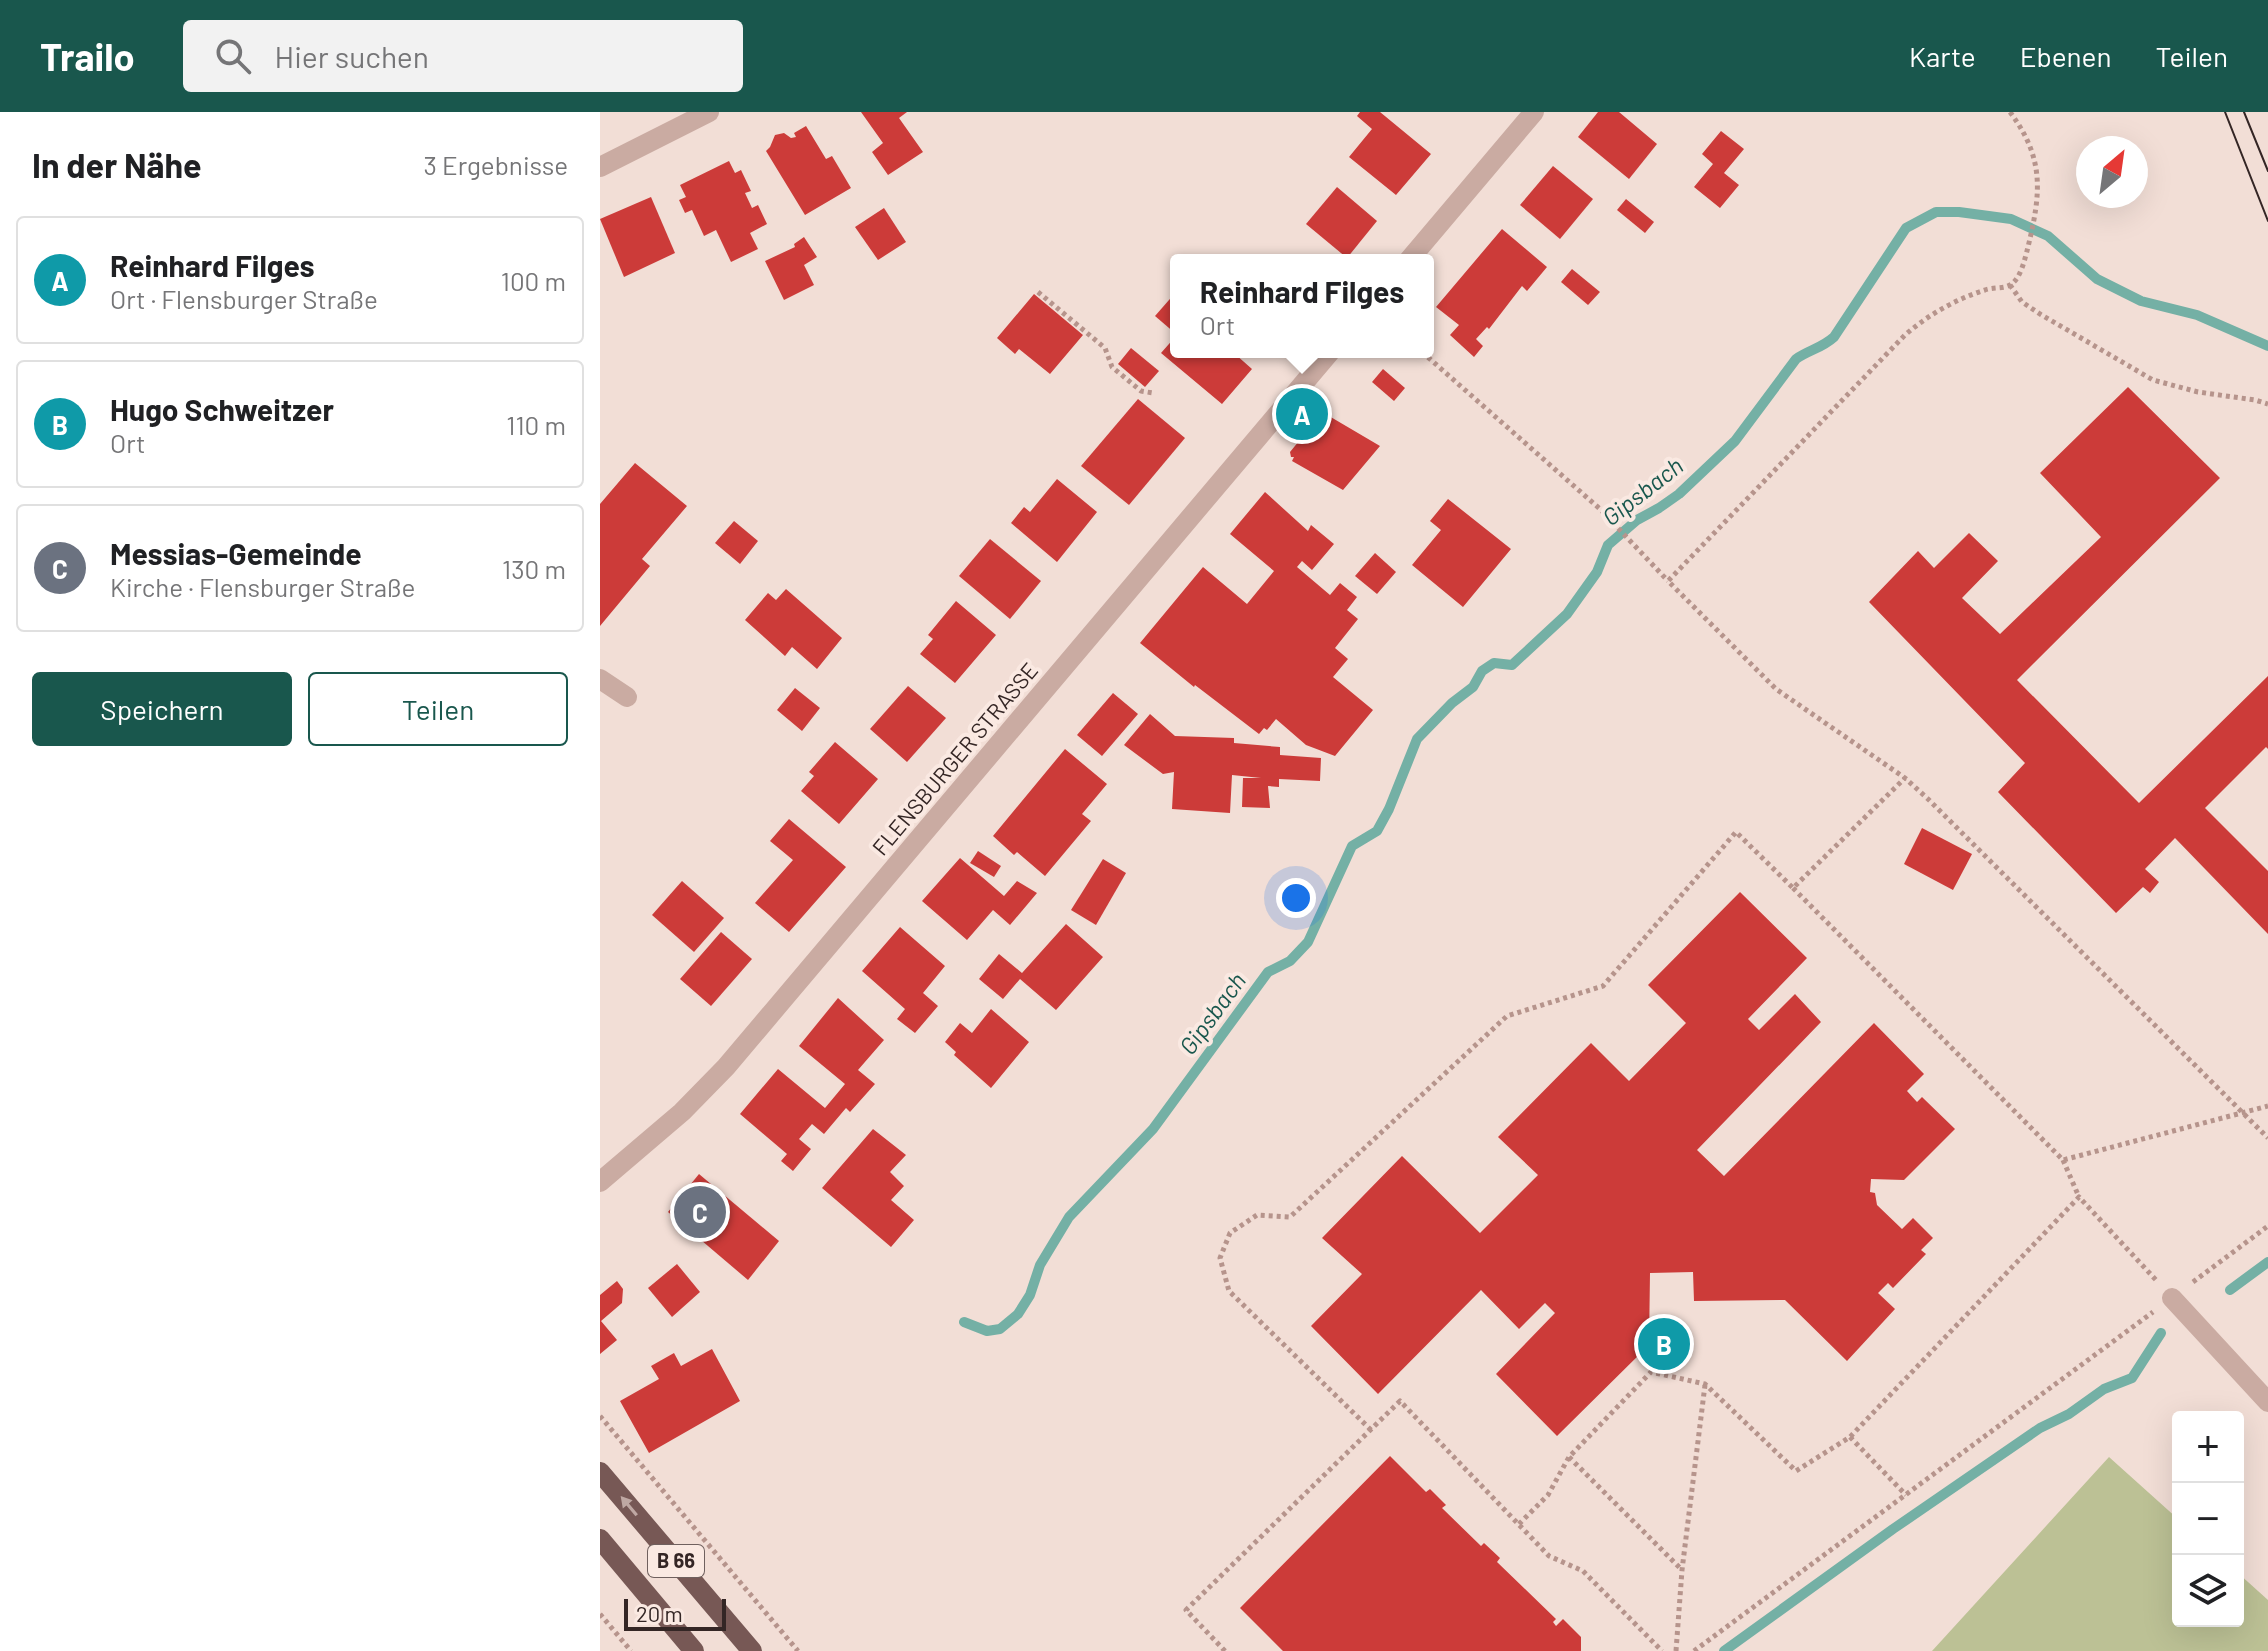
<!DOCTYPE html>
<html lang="de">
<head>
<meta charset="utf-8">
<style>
  body { margin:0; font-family:Barlow,sans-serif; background:#f2f2f2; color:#202124 }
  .controls { position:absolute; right:24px; bottom:24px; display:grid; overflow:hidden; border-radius:8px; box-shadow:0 8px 32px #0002 }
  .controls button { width:72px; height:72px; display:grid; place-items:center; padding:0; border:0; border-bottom:2px solid #e0e0e0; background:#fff; color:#202124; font:40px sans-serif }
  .compass { position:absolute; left:1476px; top:24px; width:72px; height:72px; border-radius:50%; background:#fff; box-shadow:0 8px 32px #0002; rotate:29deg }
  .scale { position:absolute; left:24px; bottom:20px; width:102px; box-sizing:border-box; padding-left:8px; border:4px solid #342625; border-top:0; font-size:22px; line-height:28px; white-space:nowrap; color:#342625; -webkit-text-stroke:6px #fae9e2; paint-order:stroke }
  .you { position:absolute; left:696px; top:786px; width:28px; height:28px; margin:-20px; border:6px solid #fff; border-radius:50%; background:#1a73e8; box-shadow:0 0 0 12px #1a73e833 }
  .badge { display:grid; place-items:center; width:52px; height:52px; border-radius:50%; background:#19574d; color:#fff; font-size:26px; font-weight:700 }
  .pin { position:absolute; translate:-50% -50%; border:4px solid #fff; box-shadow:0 2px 8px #0006 }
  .popup { position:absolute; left:570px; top:142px; width:264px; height:104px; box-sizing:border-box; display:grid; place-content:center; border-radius:8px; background:#fff; filter:drop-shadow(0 2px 6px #0005); font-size:26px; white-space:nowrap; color:#757577 }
  .popup b { font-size:30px; color:#202124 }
  .popup::after { content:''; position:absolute; left:50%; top:100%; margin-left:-16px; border:16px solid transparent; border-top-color:#fff }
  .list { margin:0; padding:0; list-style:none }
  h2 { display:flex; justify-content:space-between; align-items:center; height:104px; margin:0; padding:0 32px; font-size:34px }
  h2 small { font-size:26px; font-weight:400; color:#757577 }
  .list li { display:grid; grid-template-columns:52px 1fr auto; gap:24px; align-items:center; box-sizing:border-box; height:128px; margin:0 16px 16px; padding:0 16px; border:2px solid #e0e0e0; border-radius:8px }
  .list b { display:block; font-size:30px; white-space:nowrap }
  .list p { margin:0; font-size:26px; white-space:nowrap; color:#757577 }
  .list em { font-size:26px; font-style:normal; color:#757577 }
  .actions { display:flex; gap:16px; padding:24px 32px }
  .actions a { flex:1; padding:18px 0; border:2px solid #19574d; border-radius:8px; text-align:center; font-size:28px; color:#19574d }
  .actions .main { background:#19574d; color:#fff }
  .icon { flex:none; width:44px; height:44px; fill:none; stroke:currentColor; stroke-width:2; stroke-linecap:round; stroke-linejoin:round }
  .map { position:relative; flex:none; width:1668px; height:1539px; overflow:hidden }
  header { display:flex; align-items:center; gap:48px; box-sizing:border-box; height:112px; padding:0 40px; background:#19574d; color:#fff }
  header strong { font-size:38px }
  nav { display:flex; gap:44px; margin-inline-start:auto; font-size:28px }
  .search { width:560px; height:72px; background:#f2f2f2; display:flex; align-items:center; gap:20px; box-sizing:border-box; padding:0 28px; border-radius:8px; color:#757577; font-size:30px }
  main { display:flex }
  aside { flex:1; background:#fff }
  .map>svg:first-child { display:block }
</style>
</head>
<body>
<header>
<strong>Trailo</strong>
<div class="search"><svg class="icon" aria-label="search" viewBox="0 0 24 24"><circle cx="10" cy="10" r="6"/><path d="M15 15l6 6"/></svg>Hier suchen</div>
<nav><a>Karte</a><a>Ebenen</a><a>Teilen</a></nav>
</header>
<main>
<aside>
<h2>In der Nähe<small>3 Ergebnisse</small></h2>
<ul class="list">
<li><span class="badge" style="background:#0f9aa8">A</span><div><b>Reinhard Filges</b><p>Ort · Flensburger Straße</p></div><em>100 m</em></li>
<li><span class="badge" style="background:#0f9aa8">B</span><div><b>Hugo Schweitzer</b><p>Ort</p></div><em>110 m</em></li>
<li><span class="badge" style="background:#6b7280">C</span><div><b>Messias-Gemeinde</b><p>Kirche · Flensburger Straße</p></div><em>130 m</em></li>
</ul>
<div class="actions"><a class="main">Speichern</a><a>Teilen</a></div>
</aside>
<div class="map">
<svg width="1668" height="1539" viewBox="0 0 1668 1539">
  <rect width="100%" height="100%" fill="#f2ded6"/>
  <polygon fill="#bcc195" points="1509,1345 1578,1407 1578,1509 1638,1509 1638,1461 1668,1488 1668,1539 1332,1539"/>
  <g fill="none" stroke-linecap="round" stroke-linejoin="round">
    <g stroke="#74b0a5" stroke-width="10">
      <polyline points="1630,1178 1668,1150"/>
      <path d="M364,1210L387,1219L400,1217L418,1202L430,1183L440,1153L469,1105L553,1017L668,860L690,849L708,830L752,734L777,719L789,697L817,627L852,591L873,575L882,559L894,551L912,553L967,502L997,460L1008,433L1037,408L1059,396L1079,382L1135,329L1196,247C1209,238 1222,236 1234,225L1306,116L1336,100H1359L1411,107L1448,124L1497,167L1541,189L1597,203L1668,234"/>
      <polyline points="1124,1539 1293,1417 1440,1316 1469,1302 1504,1277 1532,1266 1561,1221"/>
    </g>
  </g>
  <g fill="#cc3b39">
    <polygon points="261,0 307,0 299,6 323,40 288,63 272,40 283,31"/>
    <polygon points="760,0 780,0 831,42 796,83 749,45 772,17 757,4"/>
    <polygon points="998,0 1019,0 1057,32 1029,67 978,25"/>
    <polygon points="206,14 226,47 232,44 251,76 205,103 166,39 170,35 175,23 184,21 191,26 196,25 194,21"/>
    <polygon points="1121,19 1144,37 1124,61 1139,73 1120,96 1094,75 1113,52 1102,42"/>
    <polygon points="129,49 135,61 141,58 151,79 145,81 152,96 158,93 167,112 150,121 158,137 131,150 116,118 104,124 92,98 85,101 79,88 86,85 80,73"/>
    <polygon points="953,54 993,87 960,127 920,93"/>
    <polygon points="737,75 777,109 747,146 706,112"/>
    <polygon points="51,85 75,141 24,165 0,107"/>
    <polygon points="1026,87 1054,110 1045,121 1017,98"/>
    <polygon points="284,96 306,130 278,148 255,115"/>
    <polygon points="902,117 947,155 927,179 922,174 889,217 887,215 876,227 883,234 874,245 850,223 859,213 836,195"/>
    <polygon points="204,125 217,145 204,153 214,173 184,188 165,149 195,135 194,132"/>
    <polygon points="972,157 1000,180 988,193 961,170"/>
    <polygon points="576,180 576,222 555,204"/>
    <polygon points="434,182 483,223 450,262 419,237 415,242 397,226"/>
    <polygon points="576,224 576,240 637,240 635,242 652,257 622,292 561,241"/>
    <polygon points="531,236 559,259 545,275 518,252"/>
    <polygon points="783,257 805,276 794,289 772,270"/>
    <polygon points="1528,275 1620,366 1417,568 1539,691 1668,564 1668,637 1666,635 1605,696 1668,759 1668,822 1575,726 1545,757 1559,770 1550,781 1543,775 1516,801 1398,680 1425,651 1269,490 1318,439 1334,456 1369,421 1398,449 1362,486 1400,522 1501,425 1440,361"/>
    <polygon points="538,287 585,326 529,393 481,354"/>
    <polygon points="729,304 780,334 743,378 692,349 694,345 691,345 690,340 699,329 704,328 699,324 707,313 715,320"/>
    <polygon points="35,351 87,394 42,447 50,454 0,514 0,392"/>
    <polygon points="457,367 497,400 457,450 411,411 424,395 430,400"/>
    <polygon points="665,380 708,419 711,413 734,432 712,458 702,449 697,455 730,483 740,471 757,485 747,498 758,507 735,536 748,547 733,565 773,598 735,644 706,633 676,607 667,618 664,616 659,622 595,573 594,575 540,531 603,455 647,492 674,459 630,422"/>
    <polygon points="848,387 911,437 863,495 812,453 841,418 830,409"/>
    <polygon points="134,409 158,429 140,452 115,431"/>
    <polygon points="390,427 441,469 410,507 359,464"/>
    <polygon points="775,441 796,460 777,482 755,464"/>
    <polygon points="186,477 242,526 217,557 192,535 185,544 145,508 168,481 176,488"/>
    <polygon points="356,489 396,523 355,571 320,542 333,527 328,523"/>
    <polygon points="308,574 346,606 307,650 270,617"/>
    <polygon points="195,576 220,596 202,619 177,598"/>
    <polygon points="513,581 538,602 502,644 477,623"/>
    <polygon points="550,602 575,624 634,626 634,631 680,635 680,643 721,646 720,669 679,667 679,675 668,674 670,696 642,695 643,666 661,666 632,663 630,701 572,697 574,660 563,662 524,633"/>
    <polygon points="235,630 278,667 239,712 201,679 214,664 209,660"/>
    <polygon points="465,637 507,672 482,702 491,709 445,764 417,740 414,743 393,724"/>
    <polygon points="189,707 246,755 189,820 155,791 193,748 170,729"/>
    <polygon points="1322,716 1372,742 1353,778 1304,752"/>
    <polygon points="378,739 401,754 394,765 370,751"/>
    <polygon points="360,746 404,784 417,769 437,781 410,813 393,798 367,828 322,789"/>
    <polygon points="503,747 526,761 496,813 471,798"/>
    <polygon points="82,769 124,806 94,840 52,803"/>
    <polygon points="1140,780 1207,846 1148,907 1159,918 1195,882 1221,910 1097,1038 1124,1064 1274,911 1324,962 1307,979 1317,990 1322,985 1355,1017 1304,1068 1271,1067 1270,1080 1275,1081 1277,1093 1302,1117 1313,1106 1333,1126 1321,1138 1326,1142 1293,1176 1288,1171 1278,1181 1295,1197 1247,1249 1185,1188 1094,1189 1093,1160 1050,1161 1049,1233 957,1324 896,1262 955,1201 945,1191 919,1217 881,1178 778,1282 711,1214 762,1162 722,1126 802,1044 880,1121 938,1063 898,1025 991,931 1029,969 1086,911 1048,873"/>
    <polygon points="466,812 503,845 456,898 420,867 403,887 379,867 399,842 422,861"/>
    <polygon points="300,815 345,854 323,881 338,894 315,921 297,907 305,897 262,859"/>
    <polygon points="121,820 152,847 111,894 80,867"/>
    <polygon points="238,886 284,928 258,958 275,972 250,1000 246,996 224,1022 212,1012 199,1027 211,1037 193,1059 181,1049 187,1042 140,1002 178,957 225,996 245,972 199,934"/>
    <polygon points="391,897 429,930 391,976 354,943 356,940 345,930 360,911 372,921"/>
    <polygon points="273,1017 306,1043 290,1060 304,1074 291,1088 314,1108 291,1135 222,1076"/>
    <polygon points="99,1062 179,1129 148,1168 68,1100"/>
    <polygon points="77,1152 100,1180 72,1205 48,1176"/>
    <polygon points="17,1169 23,1177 22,1191 1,1209 17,1228 0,1242 0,1183"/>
    <polygon points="112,1237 140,1289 49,1341 20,1289 59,1267 51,1254 74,1241 81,1254"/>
    <polygon points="790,1344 826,1380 830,1377 846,1393 842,1396 881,1434 884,1431 900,1446 897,1450 956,1507 953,1510 956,1514 963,1507 981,1525 981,1539 683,1539 640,1496"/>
  </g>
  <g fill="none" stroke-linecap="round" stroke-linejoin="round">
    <g stroke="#b6948c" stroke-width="5" stroke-dasharray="4 4" stroke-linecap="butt">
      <path d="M1410,0C1445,47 1441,81 1428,135C1425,146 1421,167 1410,173C1403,177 1393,175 1385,178C1356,187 1328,203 1305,223L1068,469L1176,577L1305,666L1328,687L1668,1026"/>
      <polyline points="1410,173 1422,190 1440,202 1553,268 1598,280 1655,288 1668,292"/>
      <polyline points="438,180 505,236 512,255 541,279 553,281"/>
      <polyline points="822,240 1000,397 1068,469"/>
      <polyline points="1193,776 1463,1048 1668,994"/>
      <polyline points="1463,1048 1479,1085"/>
      <polyline points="1593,1170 1668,1114"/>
      <polyline points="0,1304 198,1539"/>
      <polyline points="771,1318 629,1179 620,1146 630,1121 657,1103 690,1105 907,904 1003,874 1136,720 1193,776 1305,666"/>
      <polyline points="1250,1325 1306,1383"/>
      <polyline points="969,1345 1082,1458"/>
      <polyline points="919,1412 948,1383 969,1345 1051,1260 1105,1272 1196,1359 1250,1325 1479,1085 1556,1168"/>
      <polyline points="0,1502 31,1539"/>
      <polyline points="625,1539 586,1498 800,1289 949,1444 983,1459 1062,1539"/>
      <polyline points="1076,1539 1082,1458 1105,1273"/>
      <polyline points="1094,1539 1553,1200"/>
    </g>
    <g stroke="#caaba2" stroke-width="20">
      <polyline points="0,55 109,0"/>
      <polyline points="809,148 934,0"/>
      <polyline points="0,567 27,585"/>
      <polyline points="0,1070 82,1000 126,955 730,240"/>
      <polyline points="1572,1186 1668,1290"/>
    </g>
    <g stroke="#775855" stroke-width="20">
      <polyline points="0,1360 152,1539"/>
      <polyline points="0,1427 94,1539"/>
    </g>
    <g stroke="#342625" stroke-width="2">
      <polyline points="1625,0 1668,109"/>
      <polyline points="1644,0 1668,59"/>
    </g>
  </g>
  <defs><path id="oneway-solid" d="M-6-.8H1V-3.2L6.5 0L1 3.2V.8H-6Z" transform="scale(2)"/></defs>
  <use fill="#bfa8a3" href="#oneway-solid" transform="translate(29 1394) rotate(-130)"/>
  <g text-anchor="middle" stroke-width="8" stroke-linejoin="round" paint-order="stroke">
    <rect fill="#fae9e2" stroke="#6f605e" stroke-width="2" x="48" y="1433" width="56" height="32" rx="6"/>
    <g font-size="20" font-weight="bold" fill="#342625">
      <text x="76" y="1456">B 66</text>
    </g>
    <g font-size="22" fill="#342625" stroke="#fae9e2">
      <text transform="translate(355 647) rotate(-50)" y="8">FLENSBURGER STRASSE</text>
    </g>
    <g font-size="24" font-style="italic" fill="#19574d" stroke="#fae9e2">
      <text transform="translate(1043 380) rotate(-38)" y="8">Gipsbach</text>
      <text transform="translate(613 902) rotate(-54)" y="8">Gipsbach</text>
    </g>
  </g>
</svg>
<div class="controls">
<button>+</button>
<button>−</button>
<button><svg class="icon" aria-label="layers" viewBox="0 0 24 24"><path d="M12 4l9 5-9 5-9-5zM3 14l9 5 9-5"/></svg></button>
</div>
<svg class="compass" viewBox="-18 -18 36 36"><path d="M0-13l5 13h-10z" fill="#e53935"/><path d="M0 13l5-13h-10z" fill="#757577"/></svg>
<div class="scale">20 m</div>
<div class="you"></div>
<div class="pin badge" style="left:702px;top:302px;background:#0f9aa8">A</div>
<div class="popup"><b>Reinhard Filges</b>Ort</div>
<div class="pin badge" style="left:1064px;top:1232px;background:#0f9aa8">B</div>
<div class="pin badge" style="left:100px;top:1100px;background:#6b7280">C</div>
</div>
</main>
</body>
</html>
